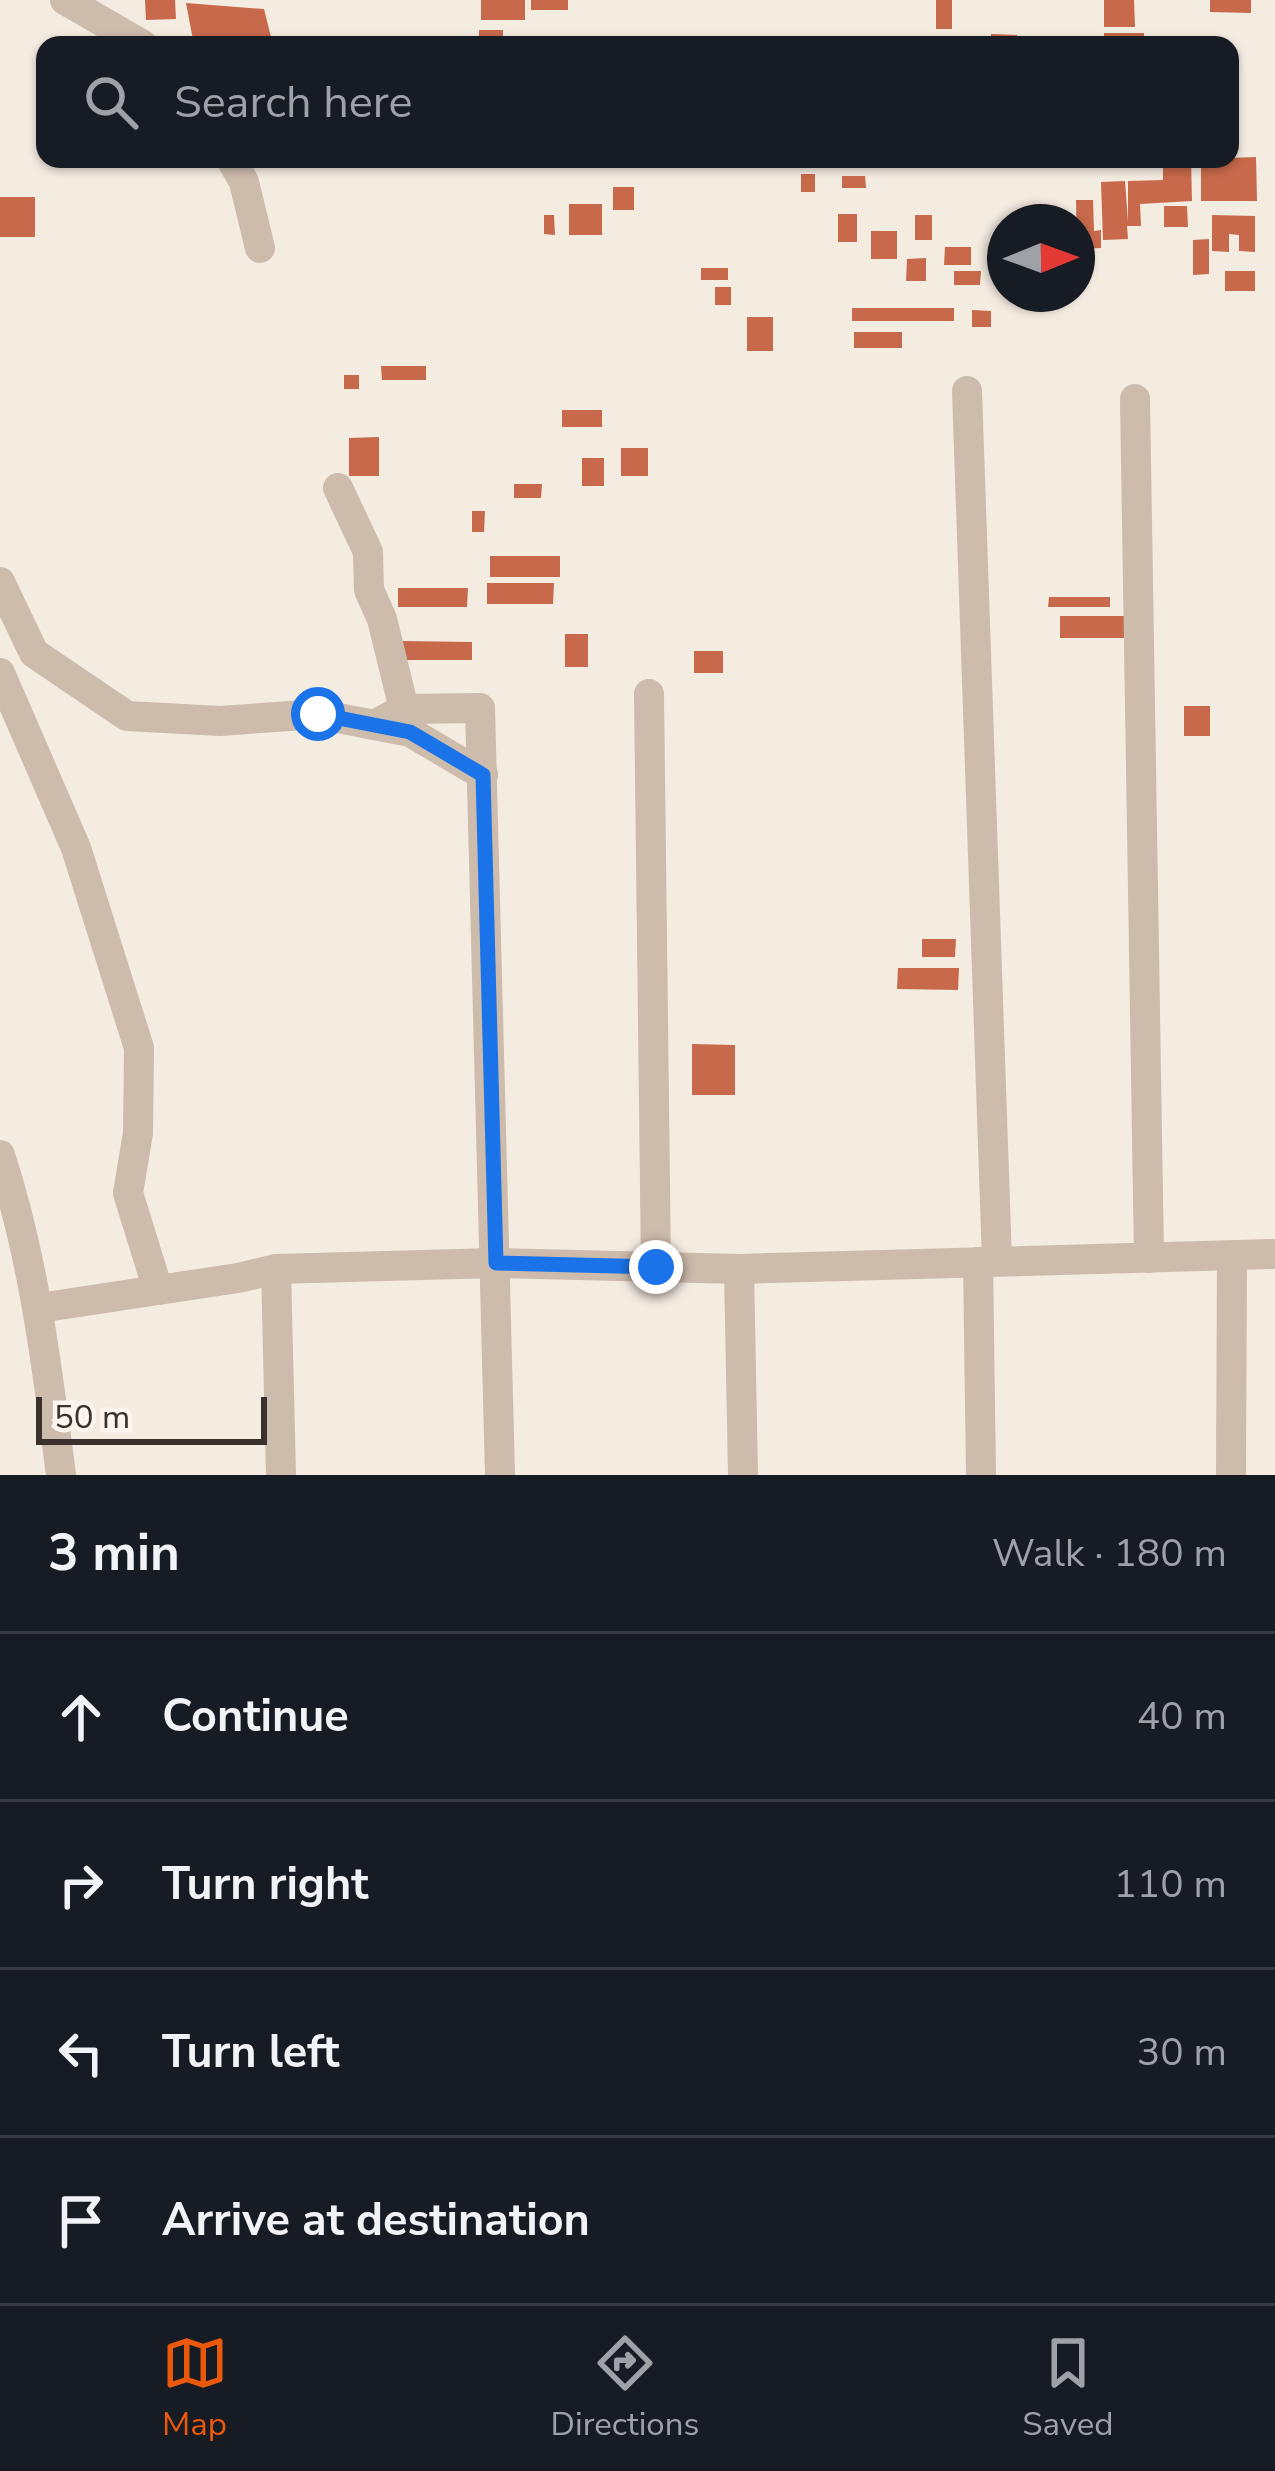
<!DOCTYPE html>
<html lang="en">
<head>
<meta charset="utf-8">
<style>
  body { margin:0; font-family:"Nunito Sans",sans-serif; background:#20242c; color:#f1f3f6 }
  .compass { position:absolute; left:987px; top:204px; width:108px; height:108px; border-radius:50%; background:#171b24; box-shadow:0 3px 9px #0004; rotate:89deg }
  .scale { position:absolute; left:36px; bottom:30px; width:231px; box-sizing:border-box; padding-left:12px; border:6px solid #3b302b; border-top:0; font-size:33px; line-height:42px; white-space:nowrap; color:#3b302b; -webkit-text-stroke:9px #fbf5ee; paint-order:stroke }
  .stop { position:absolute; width:36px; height:36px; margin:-27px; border:9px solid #1a73e8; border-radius:50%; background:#fff }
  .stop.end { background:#1a73e8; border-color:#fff; box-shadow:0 3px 12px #0008 }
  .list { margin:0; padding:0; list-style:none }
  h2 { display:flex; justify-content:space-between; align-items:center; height:156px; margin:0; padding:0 48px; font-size:51px }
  h2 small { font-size:39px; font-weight:400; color:#9ea1a6 }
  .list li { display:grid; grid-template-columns:78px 1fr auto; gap:36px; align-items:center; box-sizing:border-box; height:168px; padding:0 48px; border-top:3px solid #363941 }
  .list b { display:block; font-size:45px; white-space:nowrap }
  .list em { font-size:39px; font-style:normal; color:#9ea1a6 }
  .icon { flex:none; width:66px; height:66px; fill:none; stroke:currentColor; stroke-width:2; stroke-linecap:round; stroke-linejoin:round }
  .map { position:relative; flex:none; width:1275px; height:1475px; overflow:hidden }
  .search { position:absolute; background:#171b24; box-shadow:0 3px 9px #0004; left:36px; right:36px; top:36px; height:132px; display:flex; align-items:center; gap:30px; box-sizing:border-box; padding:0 42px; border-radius:24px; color:#9ea1a6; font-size:45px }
  .sheet { height:828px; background:#171b24 }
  nav { display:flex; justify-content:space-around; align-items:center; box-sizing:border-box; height:168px; border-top:3px solid #363941; background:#171b24; font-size:33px; color:#9ea1a6 }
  nav a { display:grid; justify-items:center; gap:6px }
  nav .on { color:#ea580c }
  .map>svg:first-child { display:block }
</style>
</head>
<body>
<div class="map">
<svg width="1275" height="1475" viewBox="0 0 1275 1475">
  <rect width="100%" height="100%" fill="#f4ebe1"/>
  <g fill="#c8694b">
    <polygon points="145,0 175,0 176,19 146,20"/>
    <rect x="481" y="0" width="44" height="20"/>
    <rect x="531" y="0" width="37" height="10"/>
    <rect x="936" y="0" width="16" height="29"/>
    <polygon points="1104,0 1134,0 1135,27 1104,27"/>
    <polygon points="1210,0 1251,0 1251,13 1210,12"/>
    <polygon points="186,3 264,9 273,45 194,45"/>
    <rect x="479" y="30" width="24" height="14"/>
    <rect x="1104" y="33" width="40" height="12"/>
    <polygon points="991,34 1017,35 1017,45 991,45"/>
    <rect x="1049" y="41" width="32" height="4"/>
    <polygon points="1256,157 1257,201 1201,201 1201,159"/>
    <polygon points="1191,159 1192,201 1140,204 1141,226 1127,226 1128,239 1103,240 1101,182 1125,181 1128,222 1128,181 1163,180 1163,160"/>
    <rect x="801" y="174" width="14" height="18"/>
    <polygon points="842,176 865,176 866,188 842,188"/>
    <rect x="613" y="187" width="21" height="23"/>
    <rect x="0" y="197" width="35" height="40"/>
    <polygon points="1076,200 1093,200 1094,231 1101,230 1101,248 1077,249"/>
    <rect x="569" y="204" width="33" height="31"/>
    <polygon points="1164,206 1187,206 1188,227 1164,227"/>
    <rect x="838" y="214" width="19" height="28"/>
    <polygon points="544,215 554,215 555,235 544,234"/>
    <rect x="915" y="215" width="17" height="25"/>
    <polygon points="1212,215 1255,216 1255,252 1239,251 1239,235 1229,234 1229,252 1212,251"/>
    <rect x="871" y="231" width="26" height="28"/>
    <polygon points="1209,239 1209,274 1193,275 1193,240"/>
    <polygon points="945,247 971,247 971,265 944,265"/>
    <polygon points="926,258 926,281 906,281 907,259"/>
    <rect x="701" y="268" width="27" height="12"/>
    <polygon points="954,271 981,271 980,285 954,285"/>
    <rect x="1225" y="271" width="30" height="20"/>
    <rect x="715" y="287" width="16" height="18"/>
    <rect x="852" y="308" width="102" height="13"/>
    <polygon points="972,310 991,311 991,327 972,327"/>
    <rect x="747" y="317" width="26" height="34"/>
    <rect x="854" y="332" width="48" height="16"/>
    <polygon points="381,366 426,366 426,380 382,380"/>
    <rect x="344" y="375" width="15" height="14"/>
    <rect x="562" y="410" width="40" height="17"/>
    <polygon points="379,437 379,476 349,476 349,438"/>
    <rect x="621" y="448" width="27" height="28"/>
    <rect x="582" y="458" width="22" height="28"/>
    <polygon points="514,484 542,484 541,498 514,498"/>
    <polygon points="472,511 485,511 484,532 472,532"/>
    <rect x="490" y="556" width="70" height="21"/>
    <polygon points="487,583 554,583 553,604 487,604"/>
    <polygon points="398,588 468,588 467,607 398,607"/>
    <polygon points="1049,597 1110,597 1110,607 1048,607"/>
    <rect x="1060" y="616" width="65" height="22"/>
    <rect x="565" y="634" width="23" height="33"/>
    <polygon points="402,641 472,642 472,660 402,660"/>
    <rect x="694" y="651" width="29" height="22"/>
    <rect x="1184" y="706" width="26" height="30"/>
    <polygon points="922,939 956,939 955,957 922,957"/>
    <polygon points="898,968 959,968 958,990 897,989"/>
    <polygon points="692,1044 735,1045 735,1095 692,1095"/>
  </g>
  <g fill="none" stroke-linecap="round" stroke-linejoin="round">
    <g stroke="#cdbbac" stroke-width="30">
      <polyline points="65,0 143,45"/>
      <polyline points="231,159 244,182 260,248"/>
      <polyline points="967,391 997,1261"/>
      <polyline points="1135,399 1149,1258"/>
      <polyline points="338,488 368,552 369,590 382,619 404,709"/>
      <polyline points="0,582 34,653 127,716 220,721 318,714 410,732 483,775"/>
      <polyline points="0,673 76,848 139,1048 138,1133 128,1193 158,1290"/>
      <polyline points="649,694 656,1267"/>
      <polyline points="374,725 404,709 480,708 500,1475"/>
      <path d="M0,1155C34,1259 47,1367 61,1475"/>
      <polyline points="978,1262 981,1475"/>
      <polyline points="276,1269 281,1475"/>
      <polyline points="739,1269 743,1475"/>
      <polyline points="39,1308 238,1278 276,1269 496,1263 739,1269 1275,1254"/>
      <polyline points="1231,1475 1232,1256"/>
    </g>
  </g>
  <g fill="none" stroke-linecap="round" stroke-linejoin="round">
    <polyline stroke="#1a73e8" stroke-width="15" points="318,714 410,732 483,775 496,1263 656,1267"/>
  </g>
</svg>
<svg class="compass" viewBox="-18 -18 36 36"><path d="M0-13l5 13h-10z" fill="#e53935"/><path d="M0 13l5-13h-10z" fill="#9ea1a6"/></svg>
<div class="scale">50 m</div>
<div class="stop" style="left:318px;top:714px"></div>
<div class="stop end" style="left:656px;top:1267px"></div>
<div class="search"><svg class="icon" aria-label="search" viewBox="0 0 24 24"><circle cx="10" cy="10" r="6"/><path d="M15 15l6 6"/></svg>Search here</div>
</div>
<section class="sheet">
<h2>3 min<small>Walk · 180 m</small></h2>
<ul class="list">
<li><svg class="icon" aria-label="ahead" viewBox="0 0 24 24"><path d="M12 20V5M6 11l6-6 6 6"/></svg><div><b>Continue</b></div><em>40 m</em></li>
<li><svg class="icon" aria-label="right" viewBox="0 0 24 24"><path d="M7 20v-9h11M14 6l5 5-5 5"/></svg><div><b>Turn right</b></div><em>110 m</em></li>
<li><svg class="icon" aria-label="left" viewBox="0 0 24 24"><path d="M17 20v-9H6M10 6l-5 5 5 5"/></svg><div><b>Turn left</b></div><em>30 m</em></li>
<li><svg class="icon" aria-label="arrive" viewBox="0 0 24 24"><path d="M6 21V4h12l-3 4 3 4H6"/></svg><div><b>Arrive at destination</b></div></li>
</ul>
</section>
<nav>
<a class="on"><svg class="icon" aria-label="map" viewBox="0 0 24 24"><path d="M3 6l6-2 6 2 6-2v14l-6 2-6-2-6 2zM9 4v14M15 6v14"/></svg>Map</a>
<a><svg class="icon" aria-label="directions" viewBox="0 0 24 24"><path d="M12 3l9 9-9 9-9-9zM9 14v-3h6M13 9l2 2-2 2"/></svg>Directions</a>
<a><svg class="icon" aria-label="saved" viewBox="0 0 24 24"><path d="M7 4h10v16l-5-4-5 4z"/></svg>Saved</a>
</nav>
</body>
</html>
